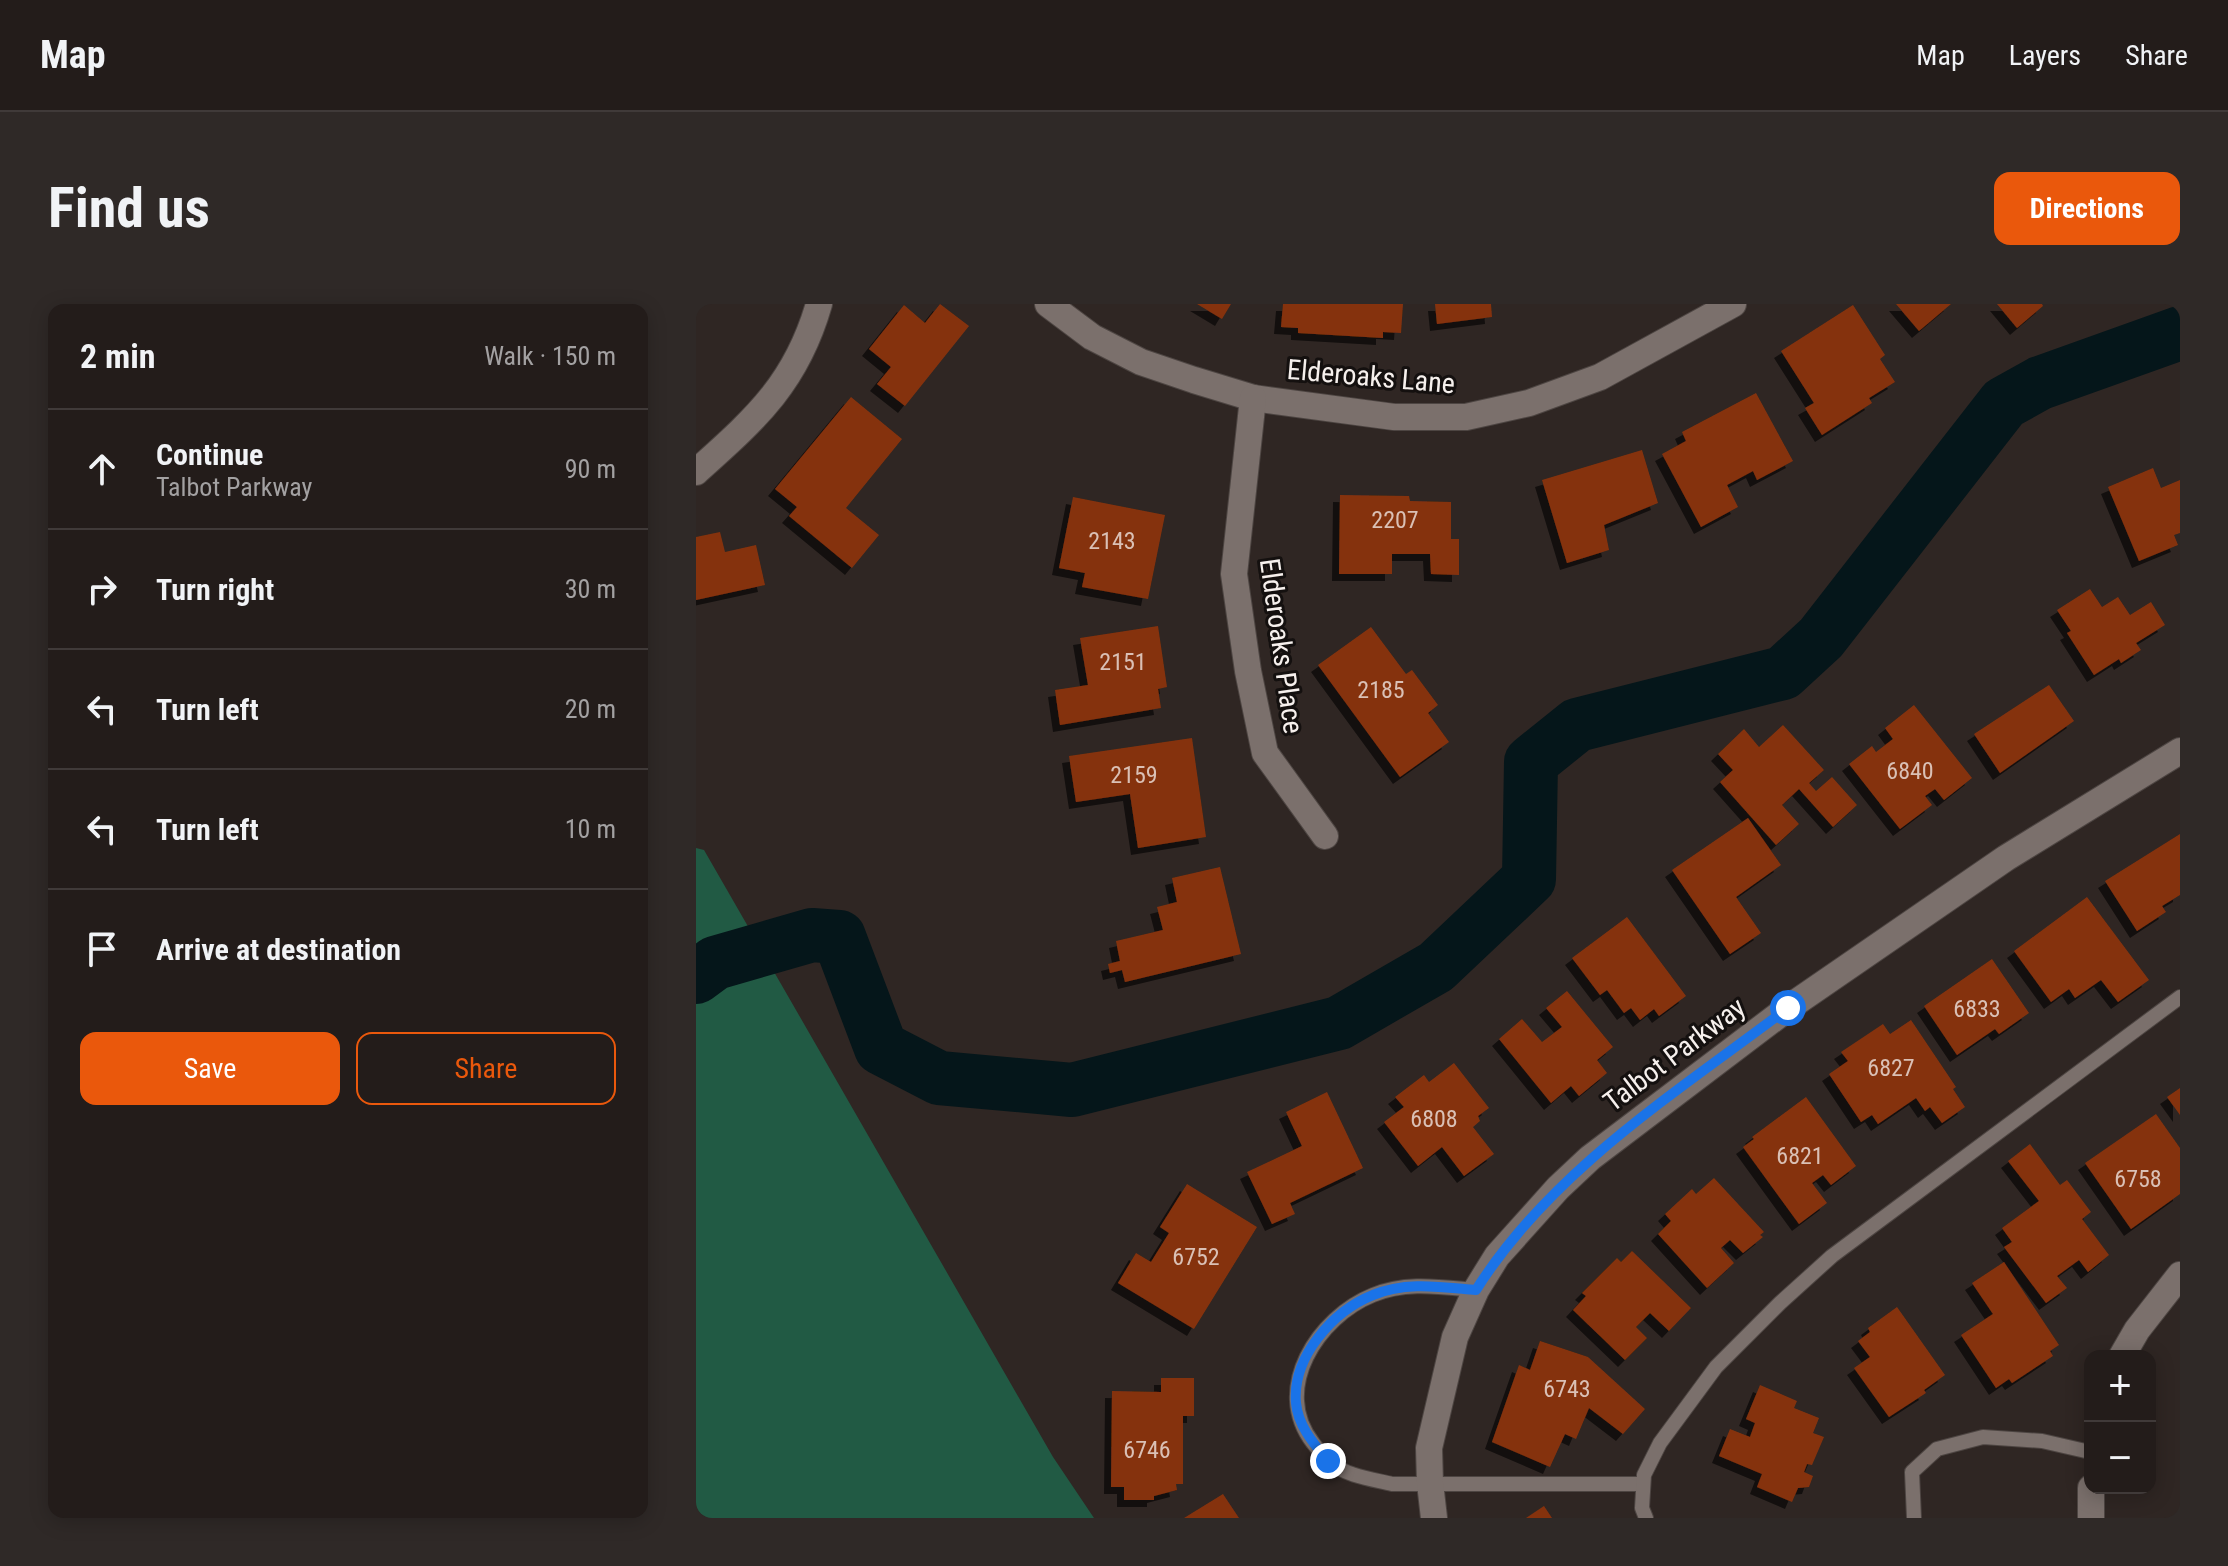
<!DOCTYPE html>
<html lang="en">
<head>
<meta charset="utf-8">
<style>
  body { margin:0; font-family:"Roboto Condensed",sans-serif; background:#2f2927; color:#f1f3f6 }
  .controls { position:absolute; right:24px; bottom:24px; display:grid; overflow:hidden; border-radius:16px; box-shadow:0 4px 20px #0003 }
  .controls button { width:72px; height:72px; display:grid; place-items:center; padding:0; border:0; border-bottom:2px solid #403a39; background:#231c1a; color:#f1f3f6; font:40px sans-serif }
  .stop { position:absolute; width:24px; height:24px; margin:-18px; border:6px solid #1a73e8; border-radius:50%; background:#fff }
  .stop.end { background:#1a73e8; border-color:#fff; box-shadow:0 2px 8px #0008 }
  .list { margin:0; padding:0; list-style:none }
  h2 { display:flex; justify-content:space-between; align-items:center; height:104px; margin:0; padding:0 32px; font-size:34px }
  h2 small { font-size:26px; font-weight:400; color:#a3a1a2 }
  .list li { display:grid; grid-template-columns:52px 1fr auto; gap:24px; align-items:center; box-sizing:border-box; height:120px; padding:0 32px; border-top:2px solid #403a39 }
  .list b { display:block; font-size:30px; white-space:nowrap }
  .list p { margin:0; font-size:26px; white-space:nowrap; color:#a3a1a2 }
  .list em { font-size:26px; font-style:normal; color:#a3a1a2 }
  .actions { display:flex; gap:16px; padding:24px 32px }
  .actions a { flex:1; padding:18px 0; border:2px solid #ea580c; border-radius:16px; text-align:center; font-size:28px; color:#ea580c }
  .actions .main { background:#ea580c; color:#fff }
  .icon { flex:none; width:44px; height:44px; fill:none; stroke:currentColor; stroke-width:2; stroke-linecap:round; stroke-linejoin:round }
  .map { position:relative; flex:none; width:1484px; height:1214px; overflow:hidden; border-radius:16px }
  header { display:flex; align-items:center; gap:48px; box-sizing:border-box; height:112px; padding:0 40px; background:#231c1a; border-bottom:2px solid #403a39 }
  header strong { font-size:38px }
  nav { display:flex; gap:44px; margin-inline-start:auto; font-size:28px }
  .intro { display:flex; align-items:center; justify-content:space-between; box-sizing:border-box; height:192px; padding:0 48px }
  h1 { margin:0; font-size:56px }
  .button { padding:20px 36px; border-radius:16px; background:#ea580c; color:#fff; font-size:28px; font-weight:700 }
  main { display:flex; gap:48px; padding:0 48px }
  aside { flex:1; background:#231c1a; border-radius:16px; box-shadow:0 4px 20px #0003 }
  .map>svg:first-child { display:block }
</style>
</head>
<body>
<header>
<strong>Map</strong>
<nav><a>Map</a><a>Layers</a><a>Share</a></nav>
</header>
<div class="intro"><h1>Find us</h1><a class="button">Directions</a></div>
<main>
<aside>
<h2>2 min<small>Walk · 150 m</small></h2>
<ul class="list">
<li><svg class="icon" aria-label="ahead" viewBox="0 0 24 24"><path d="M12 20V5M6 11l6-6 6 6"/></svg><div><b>Continue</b><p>Talbot Parkway</p></div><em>90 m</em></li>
<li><svg class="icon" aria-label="right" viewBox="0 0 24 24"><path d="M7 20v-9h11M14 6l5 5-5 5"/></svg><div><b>Turn right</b></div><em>30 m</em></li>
<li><svg class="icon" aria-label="left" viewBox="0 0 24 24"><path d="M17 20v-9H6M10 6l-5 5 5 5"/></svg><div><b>Turn left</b></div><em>20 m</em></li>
<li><svg class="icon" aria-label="left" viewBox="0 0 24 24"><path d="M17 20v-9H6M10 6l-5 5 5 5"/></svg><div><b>Turn left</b></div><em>10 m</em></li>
<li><svg class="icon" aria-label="arrive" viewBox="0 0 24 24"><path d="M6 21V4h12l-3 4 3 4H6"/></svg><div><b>Arrive at destination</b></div></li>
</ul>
<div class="actions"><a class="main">Save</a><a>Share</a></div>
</aside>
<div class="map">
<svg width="1484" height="1214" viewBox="0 0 1484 1214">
  <defs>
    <filter id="shadow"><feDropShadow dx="-7" dy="7" stdDeviation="0" flood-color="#0009"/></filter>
  </defs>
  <rect width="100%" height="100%" fill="#2f2623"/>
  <polygon fill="#215a44" points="0,544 8,546 357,1153 398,1214 0,1214"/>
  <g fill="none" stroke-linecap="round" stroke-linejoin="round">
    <polyline stroke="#05161a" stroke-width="54" points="0,673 19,659 116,631 143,633 185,744 243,774 376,786 643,719 740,663 833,575 835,458 881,421 1087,369 1125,334 1308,99 1344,79 1484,29"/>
  </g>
  <g fill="#85320c" filter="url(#shadow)">
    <polygon points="244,0 273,22 209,102 181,80 195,63 173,45 208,1 229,19"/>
    <polygon points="501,0 535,0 526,15"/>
    <polygon points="587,0 707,0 705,29 687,28 687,34 602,29 602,24 585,23"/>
    <polygon points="739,0 795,0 796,13 741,20"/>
    <polygon points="1200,0 1255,0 1223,27"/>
    <polygon points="1301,0 1346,0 1347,2 1321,24"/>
    <polygon points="1157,1 1189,51 1184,55 1199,78 1173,94 1176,99 1126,131 1109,104 1118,99 1085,47"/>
    <polygon points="1060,89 1097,157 1061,176 1057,167 1031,181 1042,203 1005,223 966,150 990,137 986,128"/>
    <polygon points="155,93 206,135 150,204 183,231 156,264 93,212 101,203 79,185"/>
    <polygon points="946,146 962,199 908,221 913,246 871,259 846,176"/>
    <polygon points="1457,164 1465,184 1484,176 1484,229 1478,231 1482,241 1443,257 1412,183"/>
    <polygon points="644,191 713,192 714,197 755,198 755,235 763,235 763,271 735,270 734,250 696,250 696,270 643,270"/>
    <polygon points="377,193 469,211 452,295 386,283 389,269 363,264"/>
    <polygon points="24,228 29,248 60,241 69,281 0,296 0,233"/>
    <polygon points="1394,285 1406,303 1422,293 1434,311 1455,298 1469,321 1440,339 1445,346 1425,359 1423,355 1398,371 1371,329 1375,327 1361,306"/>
    <polygon points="462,322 471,383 462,385 465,404 364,421 359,386 392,381 384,334"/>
    <polygon points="675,323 710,370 716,366 742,401 732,409 753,438 704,473 622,361"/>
    <polygon points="1353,381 1378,417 1304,469 1278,430"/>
    <polygon points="1218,401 1276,474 1248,496 1239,485 1229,492 1236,501 1204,525 1153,460 1176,442 1180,448 1197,435 1189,424"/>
    <polygon points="1087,421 1128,466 1113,479 1120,487 1136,473 1161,501 1137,523 1103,485 1086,501 1103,520 1080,541 1024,478 1037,466 1022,450 1048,425 1063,443"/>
    <polygon points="496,434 510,533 442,544 434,490 380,498 373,452"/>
    <polygon points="1052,514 1085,561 1040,593 1065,629 1034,650 976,566"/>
    <polygon points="1484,530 1484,591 1466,602 1470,608 1441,627 1409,577"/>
    <polygon points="524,563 545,650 429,678 426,666 414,669 412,660 424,657 420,637 467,626 461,603 481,598 476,574"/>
    <polygon points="1391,593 1453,676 1422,698 1405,676 1379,694 1373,685 1355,698 1318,647"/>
    <polygon points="931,613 990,692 963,712 958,705 944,716 935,704 928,709 911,686 904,691 876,654"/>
    <polygon points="1296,655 1333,709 1303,730 1299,725 1261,751 1228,702"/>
    <polygon points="871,687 917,743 901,756 911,769 883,792 875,782 855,799 803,735 826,715 846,738 866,723 850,704"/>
    <polygon points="1215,716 1260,783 1257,785 1269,803 1246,819 1234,803 1229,807 1220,794 1182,820 1176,811 1165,818 1133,770 1152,757 1145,748 1187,720 1194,730"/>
    <polygon points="758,759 793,804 782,812 784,817 777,823 798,850 768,872 746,843 722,862 688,818 708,803 699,793 728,771 733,778"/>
    <polygon points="1484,784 1484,811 1471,793"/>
    <polygon points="631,788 667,864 594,899 599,910 576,920 551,868 606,842 590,808"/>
    <polygon points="1110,793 1160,862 1135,881 1127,871 1116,879 1131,899 1103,920 1047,843 1058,835 1056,833"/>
    <polygon points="1460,810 1484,844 1484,890 1435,925 1389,859"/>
    <polygon points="1334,840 1364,881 1371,876 1395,908 1386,915 1413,951 1392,968 1383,956 1361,972 1371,984 1350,999 1308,943 1316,938 1306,924 1343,897 1312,857"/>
    <polygon points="1018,874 1068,928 1064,931 1067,933 1047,949 1034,936 1025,944 1038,959 1011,984 962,930 975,917 969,910 996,885 1000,890"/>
    <polygon points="491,880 561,923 498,1025 422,979 440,949 455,958 473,929 464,923"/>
    <polygon points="936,947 995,1004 973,1027 954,1009 940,1023 951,1034 929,1056 877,1006 890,992 886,989 921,954 925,958"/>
    <polygon points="1308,958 1363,1041 1354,1047 1357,1052 1316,1079 1313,1075 1300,1084 1265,1031 1297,1010 1276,979"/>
    <polygon points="1201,1003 1249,1071 1228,1086 1230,1089 1193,1113 1158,1064 1174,1053 1162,1037 1174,1028 1172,1024"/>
    <polygon points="844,1037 892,1053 949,1105 927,1130 893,1104 880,1135 869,1130 854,1163 796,1138 823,1061 834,1066"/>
    <polygon points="465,1074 498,1074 498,1112 487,1112 487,1180 480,1180 481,1186 458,1192 458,1196 428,1196 428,1183 415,1183 416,1087 465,1088"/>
    <polygon points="1064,1081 1101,1097 1098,1104 1123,1114 1117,1129 1128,1133 1116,1161 1111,1160 1108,1168 1117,1172 1113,1183 1102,1184 1096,1198 1061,1183 1066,1170 1023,1152 1034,1125 1054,1133 1059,1119 1050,1115"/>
    <polygon points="527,1190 543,1214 488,1214"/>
    <polygon points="848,1202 856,1214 830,1214"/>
  </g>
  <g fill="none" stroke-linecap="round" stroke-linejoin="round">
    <defs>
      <g id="lane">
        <path d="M780,986C745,983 710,977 677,991C622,1013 575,1085 617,1139C622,1145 627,1153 633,1158C651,1172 675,1175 696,1180H947"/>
        <polyline points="950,1214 946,1204 948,1171 964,1139 1020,1063 1084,999 1136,952 1484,693"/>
        <polyline points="1218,1214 1216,1168 1241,1145 1287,1133 1346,1137 1394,1148"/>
      </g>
      <g id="street">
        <polyline points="352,0 396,33 445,58 498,76 557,94 698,113 770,113 833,99 904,73 1037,0"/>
        <polyline points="557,94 538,270 552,367 569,449 629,532"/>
        <path d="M0,168C59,115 100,80 123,0"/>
        <polyline points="1426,1052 1441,1026 1484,971"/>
        <polyline points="1395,1184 1395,1214"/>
        <polyline points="738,1214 734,1179 733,1144 759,1033 780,986 801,952 862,884 894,854 1092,704 1310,554 1484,447"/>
      </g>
    </defs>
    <use href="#lane" stroke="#4d4542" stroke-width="16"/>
    <use href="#street" stroke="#4d4542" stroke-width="28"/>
    <use href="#lane" stroke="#7b706c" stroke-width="14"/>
    <use href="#street" stroke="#7b706c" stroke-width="26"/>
  </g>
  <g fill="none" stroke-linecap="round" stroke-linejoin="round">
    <path stroke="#1a73e8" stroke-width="10" d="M632,1157C618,1140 602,1122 600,1099C596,1053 637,1007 677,991C710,977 745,983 780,986C856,866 981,788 1092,704"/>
  </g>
  <g text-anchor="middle" stroke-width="6" stroke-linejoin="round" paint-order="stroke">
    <g font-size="24" fill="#dac0b5">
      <text x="699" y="224">2207</text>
      <text x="416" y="245">2143</text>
      <text x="427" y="366">2151</text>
      <text x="685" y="394">2185</text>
      <text x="1214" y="475">6840</text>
      <text x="438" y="479">2159</text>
      <text x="1281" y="713">6833</text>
      <text x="1195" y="772">6827</text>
      <text x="738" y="823">6808</text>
      <text x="1104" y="860">6821</text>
      <text x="1442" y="883">6758</text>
      <text x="500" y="961">6752</text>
      <text x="871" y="1093">6743</text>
      <text x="451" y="1154">6746</text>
    </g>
    <g font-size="28" fill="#f6f0ed" stroke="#14100f">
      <text transform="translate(675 72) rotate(5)" y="10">Elderoaks Lane</text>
      <text transform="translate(586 342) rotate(82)" y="10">Elderoaks Place</text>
      <text transform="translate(978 750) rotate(-37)" y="10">Talbot Parkway</text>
    </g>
  </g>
</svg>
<div class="controls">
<button>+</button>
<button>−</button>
</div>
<div class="stop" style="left:1092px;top:704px"></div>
<div class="stop end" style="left:632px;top:1157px"></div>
</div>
</main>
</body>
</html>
